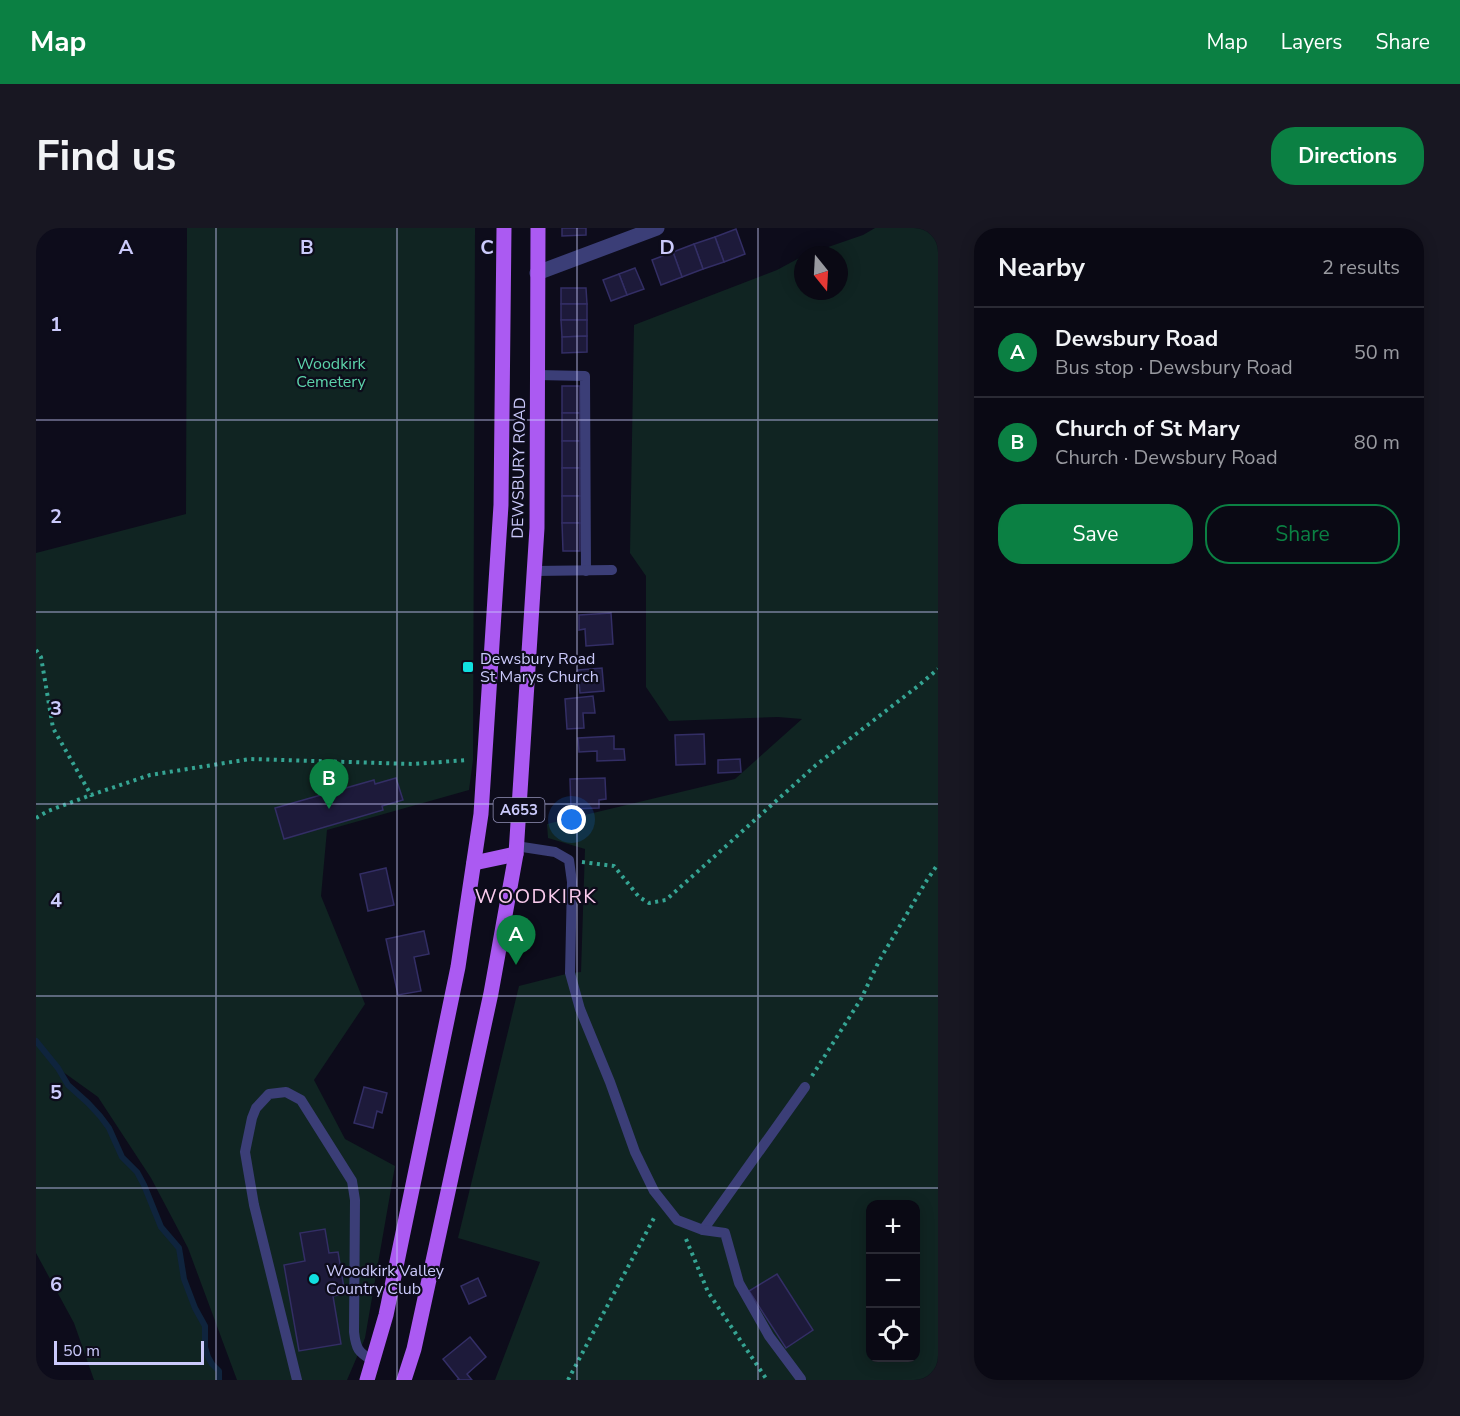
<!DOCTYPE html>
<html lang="en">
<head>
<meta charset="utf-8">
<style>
  body { margin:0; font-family:"Nunito Sans",sans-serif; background:#181722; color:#f1f3f6 }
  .controls { position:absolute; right:18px; bottom:18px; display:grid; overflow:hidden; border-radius:12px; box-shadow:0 3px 15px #0003 }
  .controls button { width:54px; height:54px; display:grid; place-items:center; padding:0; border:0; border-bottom:2px solid #2a2a34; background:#0a0914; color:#f1f3f6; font:30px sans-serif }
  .compass { position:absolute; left:758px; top:18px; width:54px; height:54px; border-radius:50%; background:#0a0914; box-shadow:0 3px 15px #0003; rotate:162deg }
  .scale { position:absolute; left:18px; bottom:15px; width:150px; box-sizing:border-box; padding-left:6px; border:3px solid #cbcafb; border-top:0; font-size:16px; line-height:21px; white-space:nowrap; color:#cbcafb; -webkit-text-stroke:4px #0d0c1b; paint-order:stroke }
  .you { position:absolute; left:536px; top:592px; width:21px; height:21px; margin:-15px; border:4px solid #fff; border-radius:50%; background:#1a73e8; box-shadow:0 0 0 9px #1a73e833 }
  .badge { display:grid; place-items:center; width:39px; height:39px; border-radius:50%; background:#0b8043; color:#fff; font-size:20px; font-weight:700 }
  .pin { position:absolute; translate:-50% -50px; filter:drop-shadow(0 2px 3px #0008) }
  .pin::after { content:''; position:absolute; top:32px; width:21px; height:18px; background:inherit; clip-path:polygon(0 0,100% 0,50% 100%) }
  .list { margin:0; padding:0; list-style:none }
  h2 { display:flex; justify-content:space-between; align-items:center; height:78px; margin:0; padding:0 24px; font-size:26px }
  h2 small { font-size:20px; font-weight:400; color:#999aa0 }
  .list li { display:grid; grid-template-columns:39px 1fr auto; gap:18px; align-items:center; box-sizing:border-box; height:90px; padding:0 24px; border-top:2px solid #2a2a34 }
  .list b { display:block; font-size:22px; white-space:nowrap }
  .list p { margin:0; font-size:20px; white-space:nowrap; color:#999aa0 }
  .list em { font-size:20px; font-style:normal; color:#999aa0 }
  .actions { display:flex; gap:12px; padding:18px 24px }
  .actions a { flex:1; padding:14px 0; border:2px solid #0b8043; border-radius:24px; text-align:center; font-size:21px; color:#0b8043 }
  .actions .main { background:#0b8043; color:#fff }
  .icon { flex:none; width:33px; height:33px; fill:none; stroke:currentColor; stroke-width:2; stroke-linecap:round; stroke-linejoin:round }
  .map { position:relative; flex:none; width:902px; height:1152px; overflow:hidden; border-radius:24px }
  header { display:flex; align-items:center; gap:36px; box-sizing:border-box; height:84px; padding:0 30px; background:#0b8043; color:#fff }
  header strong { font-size:28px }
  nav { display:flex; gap:33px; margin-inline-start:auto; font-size:21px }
  .intro { display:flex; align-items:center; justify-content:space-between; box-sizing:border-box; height:144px; padding:0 36px }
  h1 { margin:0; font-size:42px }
  .button { padding:15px 27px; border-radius:24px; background:#0b8043; color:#fff; font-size:21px; font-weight:700 }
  main { display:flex; gap:36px; padding:0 36px }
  aside { flex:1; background:#0a0914; border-radius:24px; box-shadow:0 3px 15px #0003 }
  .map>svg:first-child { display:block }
</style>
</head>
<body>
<header>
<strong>Map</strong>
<nav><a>Map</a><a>Layers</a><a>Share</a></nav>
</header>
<div class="intro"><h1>Find us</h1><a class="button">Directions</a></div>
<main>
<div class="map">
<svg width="902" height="1152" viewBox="0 0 902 1152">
  <rect width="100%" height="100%" fill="#0d0c1b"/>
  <g fill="#102422" fill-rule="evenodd">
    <polygon points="151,0 439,0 437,532 433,562 291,602 285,668 329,776 278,852 309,911 359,938 329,1110 311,1152 201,1152 152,1020 115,950 62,869 23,841 32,857 52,875 64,888 73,900 86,929 101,944 108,957 125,999 143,1020 149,1051 159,1080 169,1098 169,1119 176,1136 183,1143 183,1152 58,1152 38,1095 0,1025 0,325 150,286"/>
    <path d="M839,0H902V1152H459L504,1034L422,1010L483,758L534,745L545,744L549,621L512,610L511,596L699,551L766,491L742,489L633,493L610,459V348L594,325L598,97L741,42L767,28V63H803V27H769L827,7ZM834,976H880V1130H834Z"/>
  </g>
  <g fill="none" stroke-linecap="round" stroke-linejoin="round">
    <polyline stroke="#0f243d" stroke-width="6" points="0,813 22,840 32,857 52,875 64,888 73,900 86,929 101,944 108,957 125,999 143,1020 148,1051 159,1080 169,1098 169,1119 172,1129 176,1136 183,1143 183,1152"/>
  </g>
  <g fill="#1d1a3a" stroke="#332e65" stroke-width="1.5">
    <polygon points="526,0 550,0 550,7 526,8"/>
    <polygon points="700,1 709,26 688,34 679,9"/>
    <polygon points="679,9 688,34 667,41 658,16"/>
    <polygon points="658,16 667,41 646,49 637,24"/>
    <polygon points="637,24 646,49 625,57 616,32"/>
    <polygon points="599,40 608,61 591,67 583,46"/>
    <polygon points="583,46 591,67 575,73 567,52"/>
    <polygon points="525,60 550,60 551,76 525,76"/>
    <rect x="525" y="76" width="26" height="16"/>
    <polygon points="525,92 551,92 551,108 526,109"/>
    <polygon points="551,108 551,124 526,125 526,109"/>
    <rect x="526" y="158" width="18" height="27"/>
    <rect x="526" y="185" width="18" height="28"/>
    <rect x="526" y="213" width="18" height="27"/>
    <rect x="526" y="240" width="18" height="28"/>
    <rect x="526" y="268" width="18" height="27"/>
    <polygon points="526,295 544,295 544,323 527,323"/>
    <polygon points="575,385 577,416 550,418 549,401 543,402 543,387"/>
    <polygon points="566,440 568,463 544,465 542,442"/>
    <polygon points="557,468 559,485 547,485 548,500 531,501 529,471"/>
    <polygon points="668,506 669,536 640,537 639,507"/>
    <polygon points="578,508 578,521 588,521 589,532 561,533 561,523 543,524 542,510"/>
    <polygon points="704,531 705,544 682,545 682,532"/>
    <polygon points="360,550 367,572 346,578 347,582 248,611 239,580 338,552 339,556"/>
    <polygon points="569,550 570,571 563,572 563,580 535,581 534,551"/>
    <polygon points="350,640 358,677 332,683 324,646"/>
    <polygon points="388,703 393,726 378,729 385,763 362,767 350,711"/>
    <polygon points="328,859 351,865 346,885 341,883 337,900 318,895"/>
    <polygon points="289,1001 293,1025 302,1024 309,1066 297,1068 305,1116 263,1123 248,1037 269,1033 264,1005"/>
    <polygon points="741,1046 777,1102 750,1120 713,1063"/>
    <polygon points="442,1050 450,1068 433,1076 425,1058"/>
    <polygon points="434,1109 450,1129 431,1146 436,1152 421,1152 423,1151 407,1131"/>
  </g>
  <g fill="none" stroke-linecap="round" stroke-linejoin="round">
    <g stroke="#35a493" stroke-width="4" stroke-dasharray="3 4.5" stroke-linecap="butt">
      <polyline points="0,422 5,429 17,500 55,567 114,547 214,531 377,536 432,532"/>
      <polyline points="0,590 12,583 55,567"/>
      <polyline points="546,634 578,638 603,669 613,675 630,672 780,537 882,458 902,441"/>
      <polyline points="776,848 825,771 843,733 891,652 902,636"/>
      <polyline points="650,1011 672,1064 731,1152"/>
      <polyline points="532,1152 619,988"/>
    </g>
    <g stroke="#3b3e77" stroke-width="10">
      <polyline points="501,147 549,148 550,343"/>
      <polyline points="498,343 576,342"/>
      <polyline points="480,618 519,624 533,632 536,654 534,745 544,781 574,854 599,924 618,963 641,992 667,1002 769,859"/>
      <polyline points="667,1002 689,1005 703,1055 733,1108 765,1151"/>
      <path d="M261,1152L218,977L209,924L216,890L220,880L233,866L250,864L265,872L316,953L319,972L318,1104C320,1121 322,1124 337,1133"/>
    </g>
    <polyline stroke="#3b3e77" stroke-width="15" points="501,45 621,0"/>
    <g stroke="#ab5af2" stroke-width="15">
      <polyline points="438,635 480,626"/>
      <polyline points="331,1152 350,1087 422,739 445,586 465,277 468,0"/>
      <polyline points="368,1152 378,1121 455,765 480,626 501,300 502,0"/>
    </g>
  </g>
  <path fill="none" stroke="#cbcafb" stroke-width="1.5" stroke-opacity="0.55" d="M180,0V1152M361,0V1152M541,0V1152M722,0V1152M0,192H902M0,384H902M0,576H902M0,768H902M0,960H902"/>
  <g fill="#11dfe0" stroke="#0d0c1b" stroke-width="2">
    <rect x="426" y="433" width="12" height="12" rx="3"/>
    <circle cx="278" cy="1051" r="6"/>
  </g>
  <g text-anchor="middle" stroke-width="4.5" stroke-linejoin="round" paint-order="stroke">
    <rect fill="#0d0c1b" stroke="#9291b8" stroke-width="1.5" x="457.5" y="570" width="51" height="24" rx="4.5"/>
    <g font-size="15" font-weight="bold" fill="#cbcafb">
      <text x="483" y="587">A653</text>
    </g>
    <g font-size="16" fill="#5dd4ab" stroke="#0d0c1b">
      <text x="295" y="141">Woodkirk<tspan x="295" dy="18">Cemetery</tspan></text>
    </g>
    <g font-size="16" fill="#cbcafb" stroke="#0d0c1b">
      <text transform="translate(482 240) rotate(-89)" y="6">DEWSBURY ROAD</text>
    </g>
    <g font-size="16" fill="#cbcafb" stroke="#0d0c1b" text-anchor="start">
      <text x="444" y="436">Dewsbury Road<tspan x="444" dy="18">St Marys Church</tspan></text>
      <text x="290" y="1048">Woodkirk Valley<tspan x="290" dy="18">Country Club</tspan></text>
    </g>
    <g font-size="20" letter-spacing="1.5" fill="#fbccee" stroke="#0d0c1b">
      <text x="500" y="675">WOODKIRK</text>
    </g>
  </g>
  <g font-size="20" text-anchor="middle" font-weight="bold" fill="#cbcafb" stroke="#0d0c1b" stroke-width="4.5" stroke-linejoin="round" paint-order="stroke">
    <text x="90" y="26">A</text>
    <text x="271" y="26">B</text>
    <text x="451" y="26">C</text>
    <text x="631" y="26">D</text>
    <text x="20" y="103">1</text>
    <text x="20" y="295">2</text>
    <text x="20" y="487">3</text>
    <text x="20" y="679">4</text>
    <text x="20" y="871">5</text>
    <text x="20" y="1063">6</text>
  </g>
</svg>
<div class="controls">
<button>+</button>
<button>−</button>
<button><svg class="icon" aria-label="locate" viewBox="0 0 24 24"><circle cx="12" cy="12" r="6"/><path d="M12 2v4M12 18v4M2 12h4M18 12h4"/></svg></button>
</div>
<svg class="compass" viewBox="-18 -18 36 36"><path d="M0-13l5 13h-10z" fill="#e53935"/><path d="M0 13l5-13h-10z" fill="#999aa0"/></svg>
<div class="scale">50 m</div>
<div class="you"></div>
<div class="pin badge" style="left:480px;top:737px">A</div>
<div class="pin badge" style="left:293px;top:581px">B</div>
</div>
<aside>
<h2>Nearby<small>2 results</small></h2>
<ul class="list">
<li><span class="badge">A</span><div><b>Dewsbury Road</b><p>Bus stop · Dewsbury Road</p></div><em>50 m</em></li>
<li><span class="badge">B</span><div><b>Church of St Mary</b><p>Church · Dewsbury Road</p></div><em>80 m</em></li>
</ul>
<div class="actions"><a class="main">Save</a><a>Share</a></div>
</aside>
</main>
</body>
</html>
